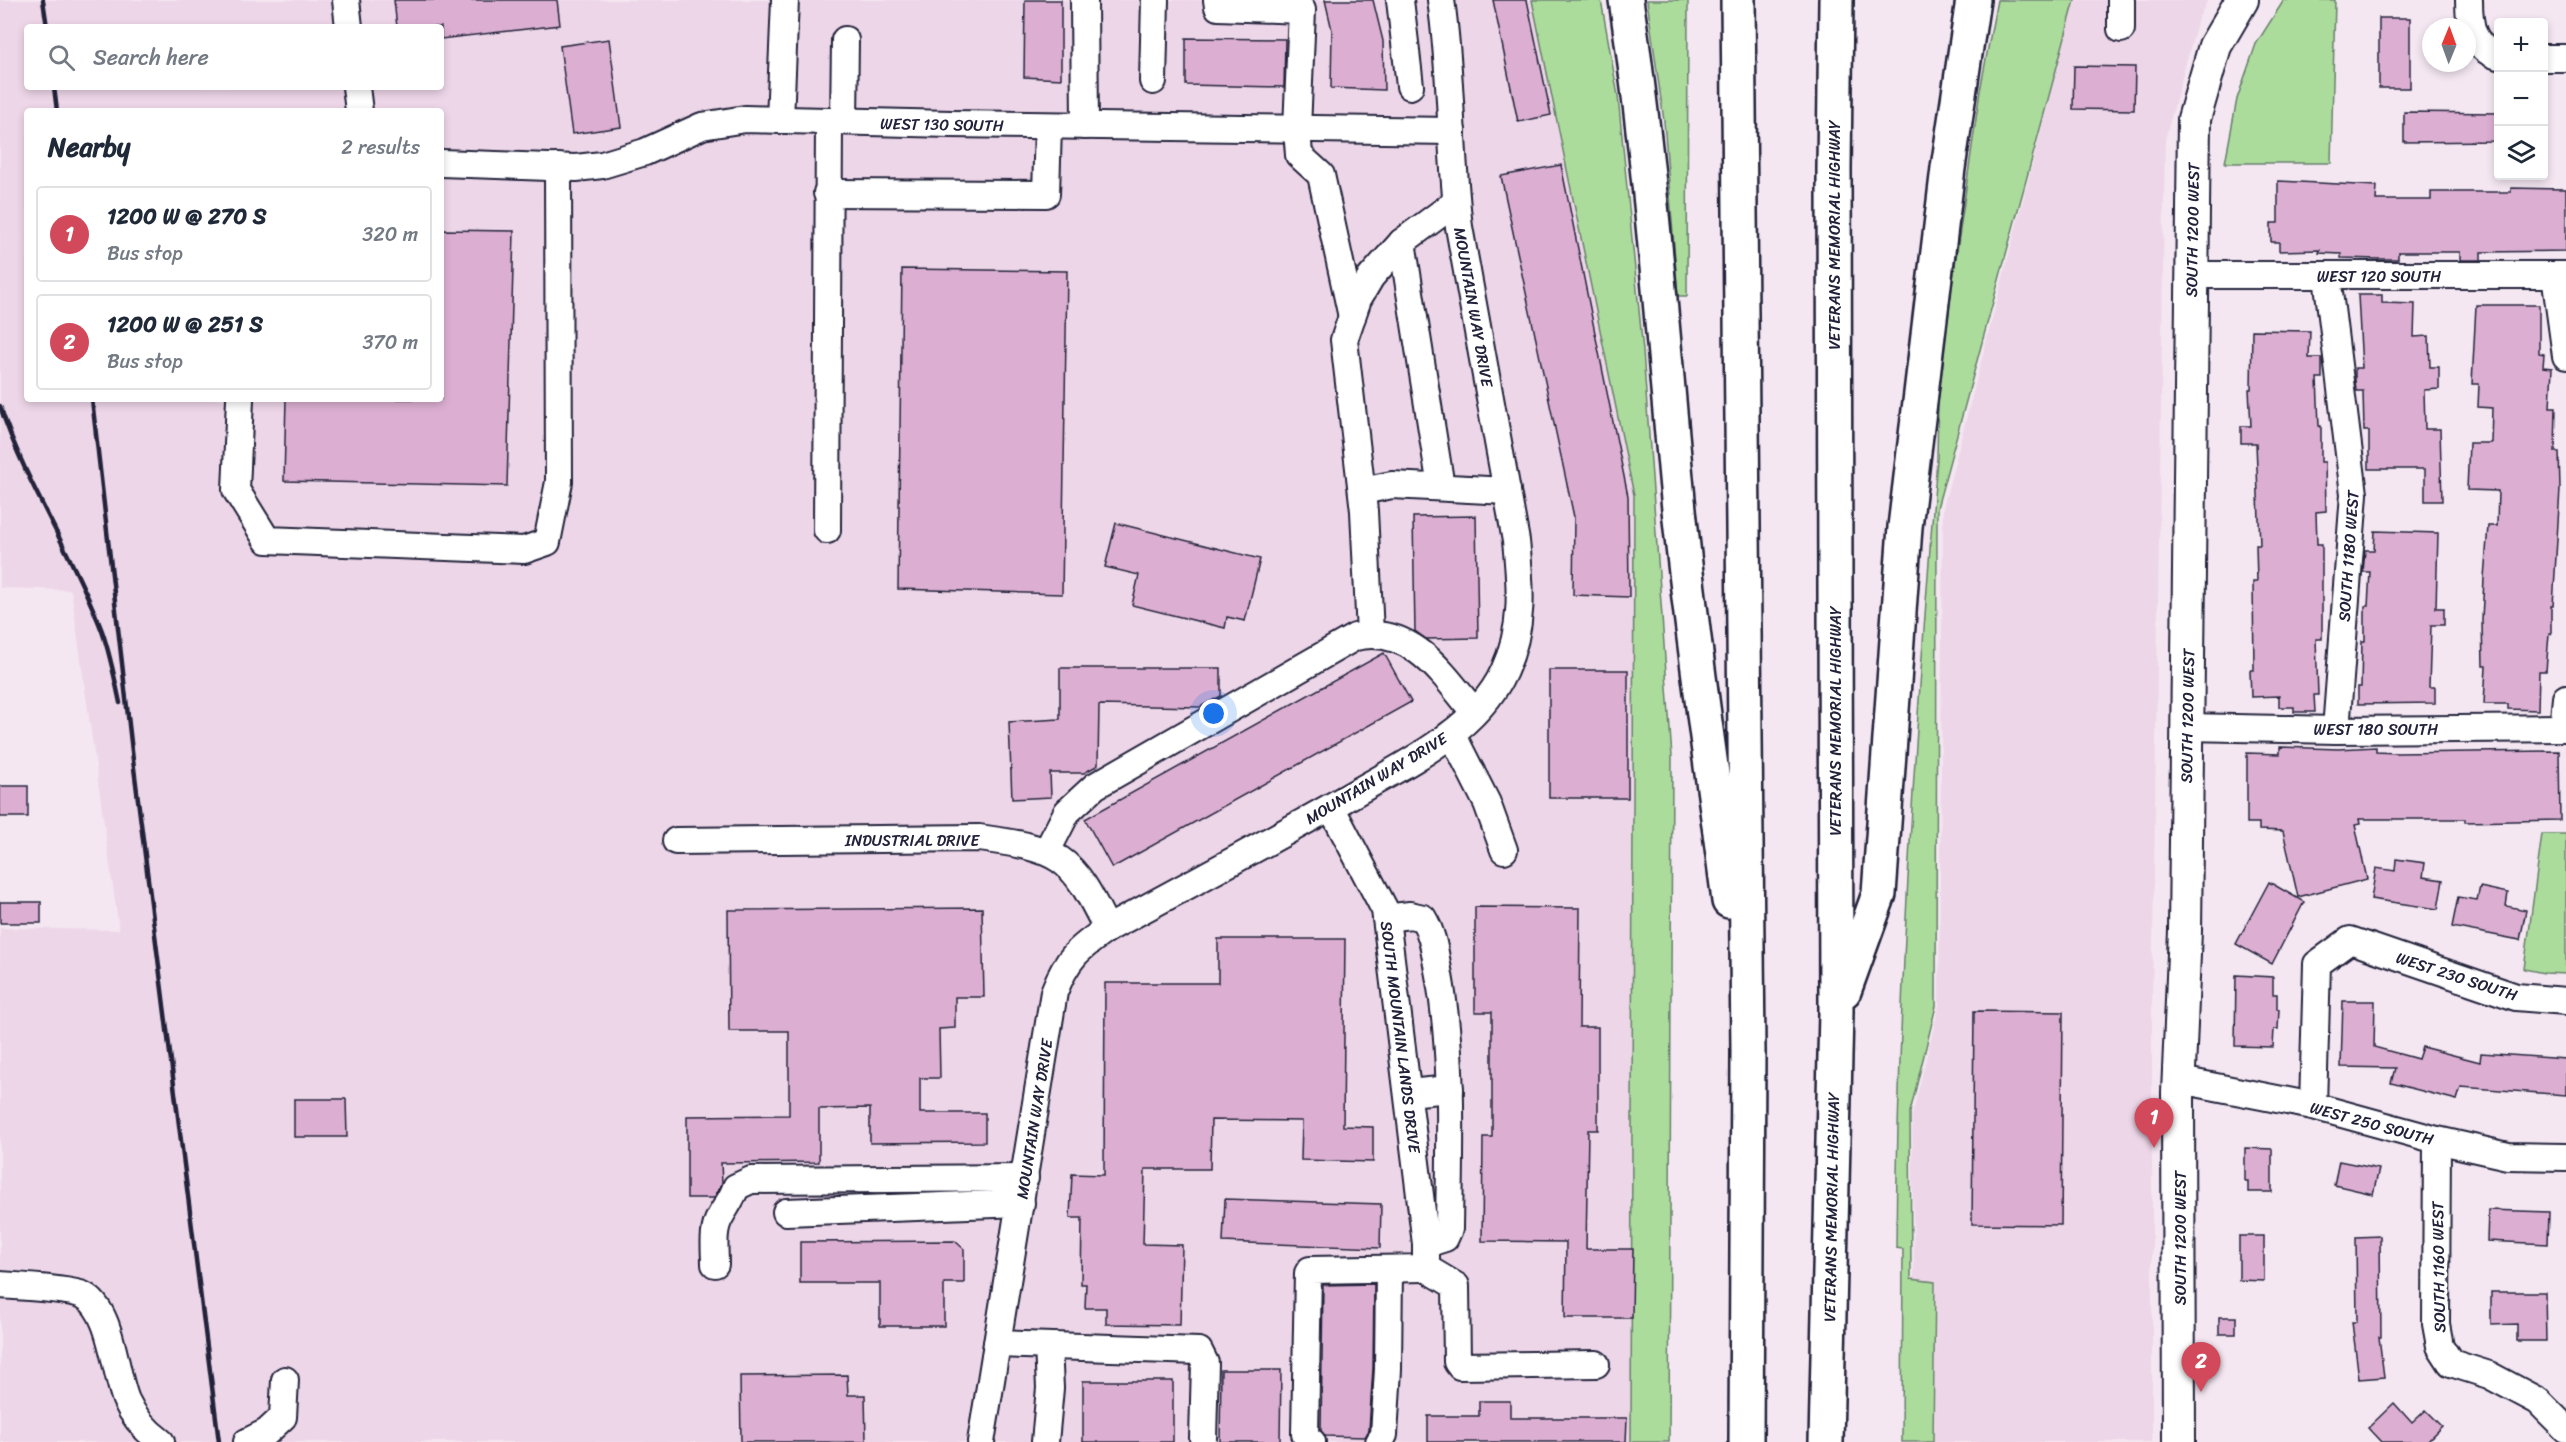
<!DOCTYPE html>
<html lang="en">
<head>
<meta charset="utf-8">
<style>
  body { margin:0; font-family:Sriracha,sans-serif; background:#f2f2f3; color:#1f2937 }
  .controls { position:absolute; right:18px; top:18px; display:grid; overflow:hidden; border-radius:6px; box-shadow:0 3px 9px #0003 }
  .controls button { width:54px; height:54px; display:grid; place-items:center; padding:0; border:0; border-bottom:2px solid #e0e1e3; background:#fff; color:#1f2937; font:30px sans-serif }
  .compass { position:absolute; left:2422px; top:18px; width:54px; height:54px; border-radius:50%; background:#fff; box-shadow:0 3px 9px #0003; rotate:1deg }
  .you { position:absolute; left:1214px; top:714px; width:21px; height:21px; margin:-15px; border:4px solid #fff; border-radius:50%; background:#1a73e8; box-shadow:0 0 0 9px #1a73e833 }
  .badge { display:grid; place-items:center; width:39px; height:39px; border-radius:50%; background:#d1495b; color:#fff; font-size:20px; font-weight:700 }
  .pin { position:absolute; translate:-50% -50px; filter:drop-shadow(0 2px 3px #0008) }
  .pin::after { content:''; position:absolute; top:32px; width:21px; height:18px; background:inherit; clip-path:polygon(0 0,100% 0,50% 100%) }
  .list { margin:0; padding:0; list-style:none }
  h2 { display:flex; justify-content:space-between; align-items:center; height:78px; margin:0; padding:0 24px; font-size:26px }
  h2 small { font-size:20px; font-weight:400; color:#747a83 }
  .list li { display:grid; grid-template-columns:39px 1fr auto; gap:18px; align-items:center; box-sizing:border-box; height:96px; margin:0 12px 12px; padding:0 12px; border:2px solid #e0e1e3; border-radius:6px }
  .list b { display:block; font-size:22px; white-space:nowrap }
  .list p { margin:0; font-size:20px; white-space:nowrap; color:#747a83 }
  .list em { font-size:20px; font-style:normal; color:#747a83 }
  .icon { flex:none; width:33px; height:33px; fill:none; stroke:currentColor; stroke-width:2; stroke-linecap:round; stroke-linejoin:round }
  .map { position:relative; flex:none; width:2566px; height:1442px; overflow:hidden }
  .search { position:absolute; background:#fff; box-shadow:0 3px 9px #0003; left:24px; top:24px; width:420px; height:66px; display:flex; align-items:center; gap:15px; box-sizing:border-box; padding:0 21px; border-radius:6px; color:#747a83; font-size:22px }
  .panel { position:absolute; background:#fff; box-shadow:0 3px 9px #0003; left:24px; top:108px; width:420px; height:294px; border-radius:6px }
  .map>svg:first-child { display:block }
</style>
</head>
<body>
<div class="map">
<svg width="2566" height="1442" viewBox="0 0 2566 1442">
  <rect width="100%" height="100%" fill="#f4e7f2"/>
  <filter id="ink" filterUnits="userSpaceOnUse"><feTurbulence type="fractalNoise" baseFrequency=".0167" numOctaves="2"/><feDisplacementMap in="SourceGraphic" scale="12" xChannelSelector="R" yChannelSelector="G"/><feConvolveMatrix kernelMatrix="1 2 1 2 8 2 1 2 1" color-interpolation-filters="sRGB"/></filter>
  <g filter="url(#ink)">
    <g fill="#edd6e8" fill-rule="evenodd">
      <path d="M0,0H1532L1634,495L1631,1442H0V928L119,930L71,590L0,588ZM27,27H441V87H27ZM27,111H441V399H27Z"/>
      <polygon points="2075,0 2208,0 2198,19 2165,140 2152,1010 2152,1442 1934,1442 1936,1281 1914,1281 1912,1116 1939,1006 1943,508"/>
    </g>
    <g fill="#acdc9c" stroke="#677f6c" stroke-width="1.5">
      <polygon points="1532,0 1601,0 1618,96 1643,351 1672,757 1669,1442 1631,1442 1634,495"/>
      <polygon points="1647,0 1688,0 1687,296 1678,296 1664,121"/>
      <path d="M1997,0H2075L1937,508L1936,1006L1910,1112L1911,1279L1935,1282L1933,1442H1902L1903,1249L1896,1248C1898,985 1916,722 1937,459L1938,402L1951,293L1980,91Z"/>
      <polygon points="2284,0 2335,0 2331,163 2225,163 2237,99 2256,44"/>
      <polygon points="2542,834 2566,834 2566,974 2544,973 2524,969"/>
    </g>
    <g fill="#dcafd2" stroke="#22223b" stroke-width="1.5">
      <polygon points="394,0 557,0 560,25 441,39 441,27 397,27"/>
      <polygon points="1025,0 1061,0 1061,79 1024,77"/>
      <polygon points="1325,0 1373,0 1383,41 1384,90 1331,88 1332,30"/>
      <polygon points="1493,0 1527,0 1551,115 1518,122"/>
      <rect x="2379" y="18" width="31" height="70"/>
      <polygon points="1186,38 1285,39 1284,87 1186,85"/>
      <polygon points="609,39 621,127 572,134 560,46"/>
      <polygon points="2074,66 2135,67 2134,110 2073,109"/>
      <polygon points="2404,112 2499,113 2499,141 2404,142"/>
      <polygon points="1561,165 1628,496 1629,597 1573,595 1574,517 1501,176"/>
      <polygon points="2278,181 2377,186 2376,200 2431,200 2431,192 2511,192 2511,188 2566,189 2566,251 2481,252 2481,260 2460,260 2460,252 2398,252 2398,259 2379,259 2341,258 2341,254 2319,253 2320,250 2279,251 2279,242 2271,242 2271,223 2278,223"/>
      <polygon points="441,230 514,231 507,486 284,481 286,399 441,399"/>
      <polygon points="902,269 1067,271 1062,594 898,589"/>
      <polygon points="2358,295 2382,295 2382,303 2415,304 2414,337 2429,336 2430,367 2439,367 2439,389 2424,390 2425,429 2440,429 2442,501 2425,501 2425,469 2369,469 2369,431 2364,431 2363,391 2356,391 2355,381 2355,368 2362,368"/>
      <polygon points="2476,305 2539,305 2539,353 2544,354 2543,367 2552,368 2550,407 2556,407 2555,452 2559,452 2560,489 2553,606 2551,606 2551,634 2549,634 2546,671 2539,671 2538,710 2508,709 2508,704 2484,704 2486,666 2483,666 2482,621 2484,578 2488,526 2497,526 2498,491 2467,490 2469,443 2491,443 2492,408 2478,407 2479,384 2472,384"/>
      <polygon points="2252,330 2310,331 2309,358 2322,358 2322,378 2317,378 2319,426 2321,426 2321,462 2325,462 2326,511 2316,512 2317,544 2322,544 2322,639 2316,639 2318,695 2314,695 2315,712 2294,712 2294,707 2279,707 2279,696 2251,697 2250,670 2254,670 2253,582 2257,582 2256,545 2260,545 2256,443 2241,443 2241,426 2251,426 2249,389 2251,389"/>
      <polygon points="1476,516 1478,638 1426,639 1415,631 1413,517"/>
      <polygon points="1116,523 1260,559 1245,621 1227,617 1225,628 1132,605 1139,575 1105,567"/>
      <polygon points="2375,531 2438,533 2436,608 2444,608 2444,625 2431,625 2429,687 2435,687 2435,703 2358,704 2358,687 2361,687 2362,641 2365,641 2365,606 2368,606 2370,572 2363,572 2365,550 2374,550"/>
      <polygon points="1384,653 1411,702 1112,868 1085,819"/>
      <polygon points="1060,668 1221,668 1221,696 1200,707 1099,705 1098,765 1084,773 1050,773 1051,797 1012,799 1009,722 1060,719"/>
      <rect x="1549" y="670" width="79" height="128"/>
      <polygon points="2280,747 2338,749 2376,747 2376,752 2397,753 2559,751 2560,820 2465,822 2465,819 2359,819 2360,824 2355,825 2367,879 2298,897 2283,831 2259,830 2259,823 2247,823 2247,753 2280,754"/>
      <rect x="0" y="786" width="28" height="31"/>
      <polygon points="2396,859 2425,863 2423,877 2443,880 2438,909 2371,899 2376,868 2395,871"/>
      <polygon points="2269,882 2304,902 2272,964 2236,944"/>
      <polygon points="2480,887 2508,893 2506,906 2526,910 2520,940 2452,927 2458,897 2477,900"/>
      <rect x="0" y="902" width="41" height="21"/>
      <polygon points="1475,907 1580,908 1579,1027 1598,1027 1598,1130 1588,1130 1586,1249 1633,1249 1632,1318 1565,1318 1566,1242 1482,1241 1483,1137 1492,1137 1492,1012 1475,1012"/>
      <polygon points="982,908 984,997 955,997 955,1028 939,1029 940,1078 920,1078 920,1113 985,1113 985,1142 870,1143 870,1108 819,1109 819,1162 721,1163 722,1183 714,1198 687,1198 687,1116 789,1115 789,1031 729,1031 728,910"/>
      <polygon points="1218,939 1345,939 1343,1126 1373,1127 1373,1162 1301,1160 1302,1121 1211,1120 1210,1169 1145,1169 1143,1244 1182,1245 1180,1325 1106,1324 1106,1308 1085,1308 1086,1284 1081,1284 1082,1218 1070,1218 1072,1174 1104,1175 1105,983 1218,983"/>
      <polygon points="2236,975 2273,977 2273,994 2277,994 2277,1009 2279,1009 2278,1029 2274,1029 2273,1047 2235,1046"/>
      <polygon points="2343,1001 2375,1001 2374,1047 2418,1059 2422,1047 2480,1062 2481,1053 2566,1059 2566,1095 2461,1087 2457,1100 2391,1083 2395,1068 2341,1067"/>
      <polygon points="1974,1011 2063,1012 2061,1225 1972,1224"/>
      <polygon points="294,1099 346,1099 347,1137 294,1137"/>
      <polygon points="2245,1148 2272,1149 2272,1192 2248,1192 2248,1181 2245,1181"/>
      <polygon points="2339,1161 2379,1169 2373,1194 2334,1185"/>
      <polygon points="1225,1199 1381,1204 1380,1248 1223,1242"/>
      <polygon points="2488,1210 2549,1212 2548,1244 2487,1241"/>
      <polygon points="2239,1236 2264,1236 2264,1281 2239,1280"/>
      <polygon points="2380,1236 2381,1337 2379,1337 2384,1377 2359,1379 2352,1322 2357,1322 2356,1237"/>
      <polygon points="955,1241 964,1249 964,1283 944,1283 944,1326 880,1326 880,1283 800,1283 800,1242"/>
      <polygon points="1374,1284 1373,1368 1369,1430 1365,1437 1325,1436 1321,1431 1323,1285"/>
      <polygon points="2491,1292 2545,1292 2546,1341 2517,1341 2517,1324 2491,1325"/>
      <rect x="2219" y="1317" width="17" height="17"/>
      <polygon points="1221,1370 1281,1370 1280,1442 1220,1442"/>
      <polygon points="847,1375 848,1395 865,1395 866,1442 741,1442 740,1376"/>
      <rect x="1083" y="1381" width="90" height="61"/>
      <polygon points="1479,1401 1510,1401 1510,1418 1627,1418 1626,1442 1428,1442 1428,1416 1479,1416"/>
      <polygon points="2394,1403 2412,1423 2426,1410 2442,1426 2428,1440 2430,1442 2381,1442 2368,1428"/>
    </g>
    <g fill="none" stroke-linecap="round" stroke-linejoin="round">
      <defs>
        <g id="minor">
          <polyline points="346,0 349,27"/>
          <polyline points="1084,0 1085,126"/>
          <polyline points="1217,0 1218,7 1302,10 1297,129 1299,155 1321,175 1352,317"/>
          <polyline points="1400,0 1410,86"/>
          <polyline points="2121,0 2121,29"/>
          <path d="M2469,0C2469,25 2472,47 2498,56"/>
          <polyline points="2544,58 2566,58"/>
          <polyline points="1153,81 1155,0"/>
          <polyline points="356,87 359,111"/>
          <polyline points="780,120 785,0"/>
          <polyline points="844,121 845,40"/>
          <polyline points="441,163 576,168 602,165 645,152 702,126 745,119 951,124 1452,131"/>
          <polyline points="827,193 1046,194 1048,126"/>
          <polyline points="1402,242 1441,487"/>
          <polyline points="2191,275 2566,275"/>
          <polyline points="2555,275 2566,356"/>
          <polyline points="2327,276 2354,494 2336,730"/>
          <polyline points="240,399 236,490 267,540 524,550 547,542 559,482 558,167"/>
          <polyline points="1362,491 1392,485 1507,491"/>
          <polyline points="827,530 829,121"/>
          <polyline points="1370,634 1364,511 1344,340 1358,299 1371,277 1402,242 1456,202"/>
          <polyline points="2187,727 2336,730 2566,728"/>
          <polyline points="2563,728 2566,698"/>
          <polyline points="1452,734 1487,803 1504,850"/>
          <path d="M676,841L979,838C1060,849 1071,854 1107,929"/>
          <path d="M1047,851L1067,812L1095,786L1355,637C1411,624 1443,674 1474,712"/>
          <path d="M1386,918L1410,915L1423,918C1434,936 1435,955 1439,975C1454,1059 1450,1144 1449,1229L1445,1238L1426,1244"/>
          <polyline points="2180,1080 2313,1106 2437,1140 2508,1156 2566,1157"/>
          <polyline points="1408,1093 1450,1089"/>
          <polyline points="2313,1106 2317,964 2350,940 2516,997 2566,1001"/>
          <polyline points="2437,1140 2436,1324 2440,1346 2451,1363 2489,1375 2538,1401 2566,1429"/>
          <polyline points="786,1212 1021,1203"/>
          <path d="M715,1264C715,1249 712,1231 720,1217C726,1206 732,1199 736,1187L751,1180L1025,1178"/>
          <polyline points="1426,1268 1456,1286 1457,1362 1460,1366 1596,1364"/>
          <path d="M0,1285C16,1286 70,1289 83,1295C112,1309 114,1371 126,1400C134,1418 145,1430 161,1442"/>
          <polyline points="997,1344 1199,1351 1205,1363 1203,1438"/>
          <polyline points="247,1442 267,1432 283,1417 285,1380"/>
          <path d="M981,1442L1054,992C1067,958 1078,949 1107,929C1190,884 1273,840 1355,793C1386,775 1420,758 1448,736C1470,720 1493,696 1504,671C1524,627 1521,588 1516,541L1459,227C1450,152 1452,76 1441,0"/>
          <polyline points="1045,1442 1050,1388 1048,1346"/>
          <polyline points="1312,1442 1307,1440 1305,1434 1308,1273 1310,1270 1426,1268 1426,1244 1385,910 1331,807"/>
          <polyline points="1379,1442 1384,1435 1388,1369 1389,1269"/>
        </g>
        <polyline id="major" points="2179,1442 2178,1093 2185,931 2194,119 2215,46 2242,0"/>
        <g id="highway">
          <path d="M1626,0C1651,166 1662,332 1678,499C1691,633 1712,767 1729,901"/>
          <polyline points="1738,0 1748,1052 1746,1442"/>
          <polyline points="1844,991 1879,894 1905,527 1948,168 1973,0"/>
          <polyline points="1826,1442 1836,1012 1834,168 1836,0"/>
        </g>
      </defs>
      <use href="#minor" stroke="#22223b" stroke-width="30"/>
      <use href="#major" stroke="#22223b" stroke-width="36"/>
      <use href="#highway" stroke="#22223b" stroke-width="38"/>
      <use href="#minor" stroke="#fff" stroke-width="26"/>
      <use href="#major" stroke="#fff" stroke-width="32"/>
      <use href="#highway" stroke="#fff" stroke-width="33"/>
      <g stroke="#22223b" stroke-width="4.5">
        <polyline points="43,0 47,27"/>
        <polyline points="54,87 57,111"/>
        <polyline points="92,399 133,760 219,1442"/>
        <path d="M0,406C26,485 73,554 102,631C110,654 115,679 120,703"/>
      </g>
    </g>
  </g>
  <g text-anchor="middle" stroke-width="6" stroke-linejoin="round" paint-order="stroke">
    <g font-size="16" fill="#22223b" stroke="#fff">
      <text transform="translate(942 124) rotate(1)" y="6">WEST 130 SOUTH</text>
      <text transform="translate(2192 230) rotate(-89)" y="6">SOUTH 1200 WEST</text>
      <text transform="translate(1834 235) rotate(-90)" y="6">VETERANS MEMORIAL HIGHWAY</text>
      <text x="2379" y="282">WEST 120 SOUTH</text>
      <text transform="translate(1474 307) rotate(80)" y="6">MOUNTAIN WAY DRIVE</text>
      <text transform="translate(2348 556) rotate(-86)" y="6">SOUTH 1180 WEST</text>
      <text transform="translate(2187 716) rotate(-89)" y="6">SOUTH 1200 WEST</text>
      <text transform="translate(1835 721) rotate(-90)" y="6">VETERANS MEMORIAL HIGHWAY</text>
      <text x="2376" y="735">WEST 180 SOUTH</text>
      <text transform="translate(1376 778) rotate(-31)" y="6">MOUNTAIN WAY DRIVE</text>
      <text x="912" y="846">INDUSTRIAL DRIVE</text>
      <text transform="translate(2457 976) rotate(18)" y="6">WEST 230 SOUTH</text>
      <text transform="translate(1401 1037) rotate(83)" y="6">SOUTH MOUNTAIN LANDS DRIVE</text>
      <text transform="translate(1034 1119) rotate(-81)" y="6">MOUNTAIN WAY DRIVE</text>
      <text transform="translate(2372 1123) rotate(15)" y="6">WEST 250 SOUTH</text>
      <text transform="translate(1831 1207) rotate(-89)" y="6">VETERANS MEMORIAL HIGHWAY</text>
      <text transform="translate(2180 1238) rotate(-90)" y="6">SOUTH 1200 WEST</text>
      <text transform="translate(2438 1267) rotate(-91)" y="6">SOUTH 1160 WEST</text>
    </g>
  </g>
</svg>
<div class="controls">
<button>+</button>
<button>−</button>
<button><svg class="icon" aria-label="layers" viewBox="0 0 24 24"><path d="M12 4l9 5-9 5-9-5zM3 14l9 5 9-5"/></svg></button>
</div>
<svg class="compass" viewBox="-18 -18 36 36"><path d="M0-13l5 13h-10z" fill="#e53935"/><path d="M0 13l5-13h-10z" fill="#747a83"/></svg>
<div class="you"></div>
<div class="pin badge" style="left:2154px;top:1148px">1</div>
<div class="pin badge" style="left:2201px;top:1392px">2</div>
<div class="search"><svg class="icon" aria-label="search" viewBox="0 0 24 24"><circle cx="10" cy="10" r="6"/><path d="M15 15l6 6"/></svg>Search here</div>
<section class="panel">
<h2>Nearby<small>2 results</small></h2>
<ul class="list">
<li><span class="badge">1</span><div><b>1200 W @ 270 S</b><p>Bus stop</p></div><em>320 m</em></li>
<li><span class="badge">2</span><div><b>1200 W @ 251 S</b><p>Bus stop</p></div><em>370 m</em></li>
</ul>
</section>
</div>
</body>
</html>
